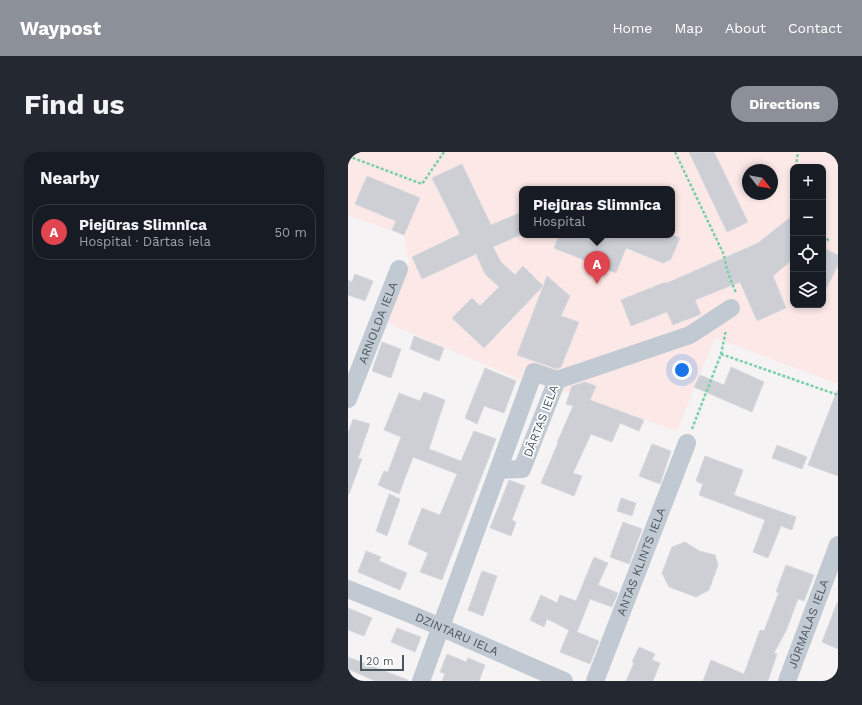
<!DOCTYPE html>
<html lang="en">
<head>
<meta charset="utf-8">
<style>
  body { margin:0; font-family:"Work Sans",sans-serif; background:#242831; color:#f1f3f6 }
  .controls { position:absolute; right:12px; top:12px; display:grid; overflow:hidden; border-radius:8px; box-shadow:0 2px 6px #0003 }
  .controls button { width:36px; height:36px; display:grid; place-items:center; padding:0; border:0; border-bottom:1px solid #363941; background:#171b24; color:#f1f3f6; font:20px sans-serif }
  .compass { position:absolute; left:394px; top:12px; width:36px; height:36px; border-radius:50%; background:#171b24; box-shadow:0 2px 6px #0003; rotate:121deg }
  .scale { position:absolute; left:12px; bottom:10px; width:44px; box-sizing:border-box; padding-left:4px; border:2px solid #4a5661; border-top:0; font-size:11px; line-height:14px; white-space:nowrap; color:#4a5661; -webkit-text-stroke:3px #fff; paint-order:stroke }
  .you { position:absolute; left:334px; top:218px; width:14px; height:14px; margin:-10px; border:3px solid #fff; border-radius:50%; background:#1a73e8; box-shadow:0 0 0 6px #1a73e833 }
  .badge { display:grid; place-items:center; width:26px; height:26px; border-radius:50%; background:#8c9099; color:#fff; font-size:13px; font-weight:700 }
  .pin { position:absolute; translate:-50% -33px; filter:drop-shadow(0 1px 2px #0008) }
  .pin::after { content:''; position:absolute; top:21px; width:14px; height:12px; background:inherit; clip-path:polygon(0 0,100% 0,50% 100%) }
  .popup { position:absolute; left:171px; top:34px; width:156px; height:52px; box-sizing:border-box; display:grid; place-content:center; border-radius:8px; background:#171b24; filter:drop-shadow(0 1px 3px #0005); font-size:13px; white-space:nowrap; color:#9ea1a6 }
  .popup b { font-size:15px; color:#f1f3f6 }
  .popup::after { content:''; position:absolute; left:50%; top:100%; margin-left:-8px; border:8px solid transparent; border-top-color:#171b24 }
  .list { margin:0; padding:0; list-style:none }
  h2 { display:flex; justify-content:space-between; align-items:center; height:52px; margin:0; padding:0 16px; font-size:17px }
  h2 small { font-size:13px; font-weight:400; color:#9ea1a6 }
  .list li { display:grid; grid-template-columns:26px 1fr auto; gap:12px; align-items:center; box-sizing:border-box; height:56px; margin:0 8px 8px; padding:0 8px; border:1px solid #363941; border-radius:16px }
  .list b { display:block; font-size:15px; white-space:nowrap }
  .list p { margin:0; font-size:13px; white-space:nowrap; color:#9ea1a6 }
  .list em { font-size:13px; font-style:normal; color:#9ea1a6 }
  .icon { flex:none; width:22px; height:22px; fill:none; stroke:currentColor; stroke-width:2; stroke-linecap:round; stroke-linejoin:round }
  .map { position:relative; flex:none; width:490px; height:529px; overflow:hidden; border-radius:16px }
  header { display:flex; align-items:center; gap:24px; box-sizing:border-box; height:56px; padding:0 20px; background:#8c9099; color:#fff }
  header strong { font-size:19px }
  nav { display:flex; gap:22px; margin-inline-start:auto; font-size:14px }
  .intro { display:flex; align-items:center; justify-content:space-between; box-sizing:border-box; height:96px; padding:0 24px }
  h1 { margin:0; font-size:28px }
  .button { padding:10px 18px; border-radius:16px; background:#8c9099; color:#fff; font-size:14px; font-weight:700 }
  main { display:flex; gap:24px; padding:0 24px }
  aside { flex:1; background:#171b24; border-radius:16px; box-shadow:0 2px 6px #0003 }
  .map>svg:first-child { display:block }
</style>
</head>
<body>
<header>
<strong>Waypost</strong>
<nav><a>Home</a><a>Map</a><a>About</a><a>Contact</a></nav>
</header>
<div class="intro"><h1>Find us</h1><a class="button">Directions</a></div>
<main>
<aside>
<h2>Nearby<small></small></h2>
<ul class="list">
<li><span class="badge" style="background:#e0444e">A</span><div><b>Piejūras Slimnīca</b><p>Hospital · Dārtas iela</p></div><em>50 m</em></li>
</ul>
</aside>
<div class="map">
<svg width="490" height="529" viewBox="0 0 490 529">
  <rect width="100%" height="100%" fill="#f5f3f3"/>
  <path fill="#fce8e6" fill-rule="evenodd" d="M0,0H490V232L367,186L329,279L220,240L170,227L38,170L61,112L56,83L0,63ZM445,15H475V153H445ZM400,18H424V42H400ZM174,37H324V83H174Z"/>
  <g fill="#cdcfd5" stroke="#d7d9de">
    <polygon points="341,0 366,0 400,70 379,80"/>
    <polygon points="114,12 143,73 174,60 174,82 145,95 153,110 167,123 175,114 195,134 136,196 104,166 124,146 132,154 151,135 137,122 128,102 74,127 64,105 112,82 84,26"/>
    <polygon points="19,24 72,46 56,83 44,78 48,69 7,52"/>
    <polygon points="445,63 445,107 425,124 438,156 409,169 392,130 347,148 353,162 325,173 319,160 283,174 273,148 315,131 319,131 410,91"/>
    <polygon points="211,83 325,83 332,86 323,107 315,111 278,96 268,121 206,96"/>
    <polygon points="475,96 490,103 490,113 475,143"/>
    <polygon points="7,122 25,129 17,149 0,143 0,128 4,130"/>
    <polygon points="199,124 222,144 213,164 231,170 213,215 209,217 169,203"/>
    <polygon points="66,184 96,196 91,209 62,197"/>
    <polygon points="34,190 53,197 43,226 24,219"/>
    <polygon points="383,215 416,230 404,260 346,235 352,223 376,233"/>
    <polygon points="137,216 168,229 156,261 136,254 129,272 117,266"/>
    <polygon points="237,230 248,234 242,248 296,268 291,279 272,271 264,290 243,282 225,321 234,324 226,344 193,331 210,291 209,291 225,254 218,252 224,234"/>
    <polygon points="489,239 490,239 490,324 460,313"/>
    <polygon points="76,240 97,248 81,297 113,309 126,279 148,287 94,428 72,420 80,401 60,392 74,356 92,363 109,322 65,305 51,342 30,333 36,319 40,320 53,285 36,278 51,241 72,249"/>
    <polygon points="5,267 22,272 10,306 14,307 1,342 0,342 0,281"/>
    <polygon points="304,292 323,299 312,332 291,324"/>
    <polygon points="429,293 459,305 454,317 424,306"/>
    <polygon points="357,304 395,318 386,343 448,365 444,378 433,374 420,406 405,400 417,368 351,343 355,332 348,329"/>
    <polygon points="161,328 177,334 164,368 168,370 163,384 142,376"/>
    <polygon points="41,342 52,347 39,384 28,379"/>
    <polygon points="273,346 288,351 284,364 269,359"/>
    <polygon points="275,370 294,377 281,412 262,405"/>
    <polygon points="337,390 351,399 367,403 370,413 361,438 348,445 321,435 314,421 324,395"/>
    <polygon points="18,399 33,405 31,409 59,421 52,438 10,420"/>
    <polygon points="246,405 260,411 250,433 270,441 264,455 242,447 229,480 251,489 242,512 212,500 221,478 199,467 196,475 182,468 193,443 209,451 212,443 228,449"/>
    <polygon points="438,413 466,423 456,449 450,447 438,479 426,501 429,502 420,529 355,529 363,508 396,522 412,478 416,479 431,440 428,440"/>
    <polygon points="134,419 149,424 135,464 120,458"/>
    <polygon points="489,451 490,451 490,497 474,490"/>
    <polygon points="0,456 24,466 16,484 0,478"/>
    <polygon points="49,476 73,485 67,500 43,490"/>
    <polygon points="291,495 307,502 304,508 312,511 305,529 278,529 286,511 284,510"/>
    <polygon points="99,502 118,510 120,506 137,513 131,529 94,529 97,522 92,520"/>
    <polygon points="0,505 60,528 59,529 27,529 0,517"/>
  </g>
  <g fill="none" stroke-linecap="round" stroke-linejoin="round">
    <g stroke="#7ad0a6" stroke-width="2.5" stroke-dasharray="3 2" stroke-linecap="butt">
      <polyline points="327,0 376,103 379,118 388,141"/>
      <polyline points="486,0 490,5"/>
      <polyline points="0,4 74,32 96,0"/>
      <polyline points="448,15 450,0"/>
      <polyline points="445,30 445,31"/>
      <polyline points="475,83 482,90"/>
      <polyline points="373,202 490,243"/>
      <polyline points="344,277 373,202 378,178"/>
    </g>
    <g stroke="#c1cad2" stroke-width="18">
      <polyline points="209,228 342,183 383,156"/>
      <path id="s1" d="M0,247L51,117"/>
      <path id="s2" d="M0,437L67,464L216,529"/>
      <path d="M73,529C111,426 148,323 186,220L209,228L174,317L150,318"/>
      <path id="s3" d="M247,529L339,291"/>
      <path id="s4" d="M439,529L490,393"/>
    </g>
  </g>
  <g text-anchor="middle" stroke-width="3.5" stroke-linejoin="round" paint-order="stroke">
    <g font-size="12" fill="#4a5661" stroke="#fff">
      <text dy="4" stroke="none"><textPath href="#s1" startOffset="82">ARNOLDA IELA</textPath></text>
      <text transform="translate(193 269) rotate(-69)" y="4">DĀRTAS IELA</text>
      <text dy="4" stroke="none"><textPath href="#s3" startOffset="128">ANTAS KLINTS IELA</textPath></text>
      <text dy="4" stroke="none"><textPath href="#s4" startOffset="61">JŪRMALAS IELA</textPath></text>
      <text dy="4" stroke="none"><textPath href="#s2" startOffset="118">DZINTARU IELA</textPath></text>
    </g>
  </g>
</svg>
<div class="controls">
<button>+</button>
<button>−</button>
<button><svg class="icon" aria-label="locate" viewBox="0 0 24 24"><circle cx="12" cy="12" r="6"/><path d="M12 2v4M12 18v4M2 12h4M18 12h4"/></svg></button>
<button><svg class="icon" aria-label="layers" viewBox="0 0 24 24"><path d="M12 4l9 5-9 5-9-5zM3 14l9 5 9-5"/></svg></button>
</div>
<svg class="compass" viewBox="-18 -18 36 36"><path d="M0-13l5 13h-10z" fill="#e53935"/><path d="M0 13l5-13h-10z" fill="#9ea1a6"/></svg>
<div class="scale">20 m</div>
<div class="you"></div>
<div class="pin badge" style="left:249px;top:132px;background:#e0444e">A</div>
<div class="popup"><b>Piejūras Slimnīca</b>Hospital</div>
</div>
</main>
</body>
</html>
